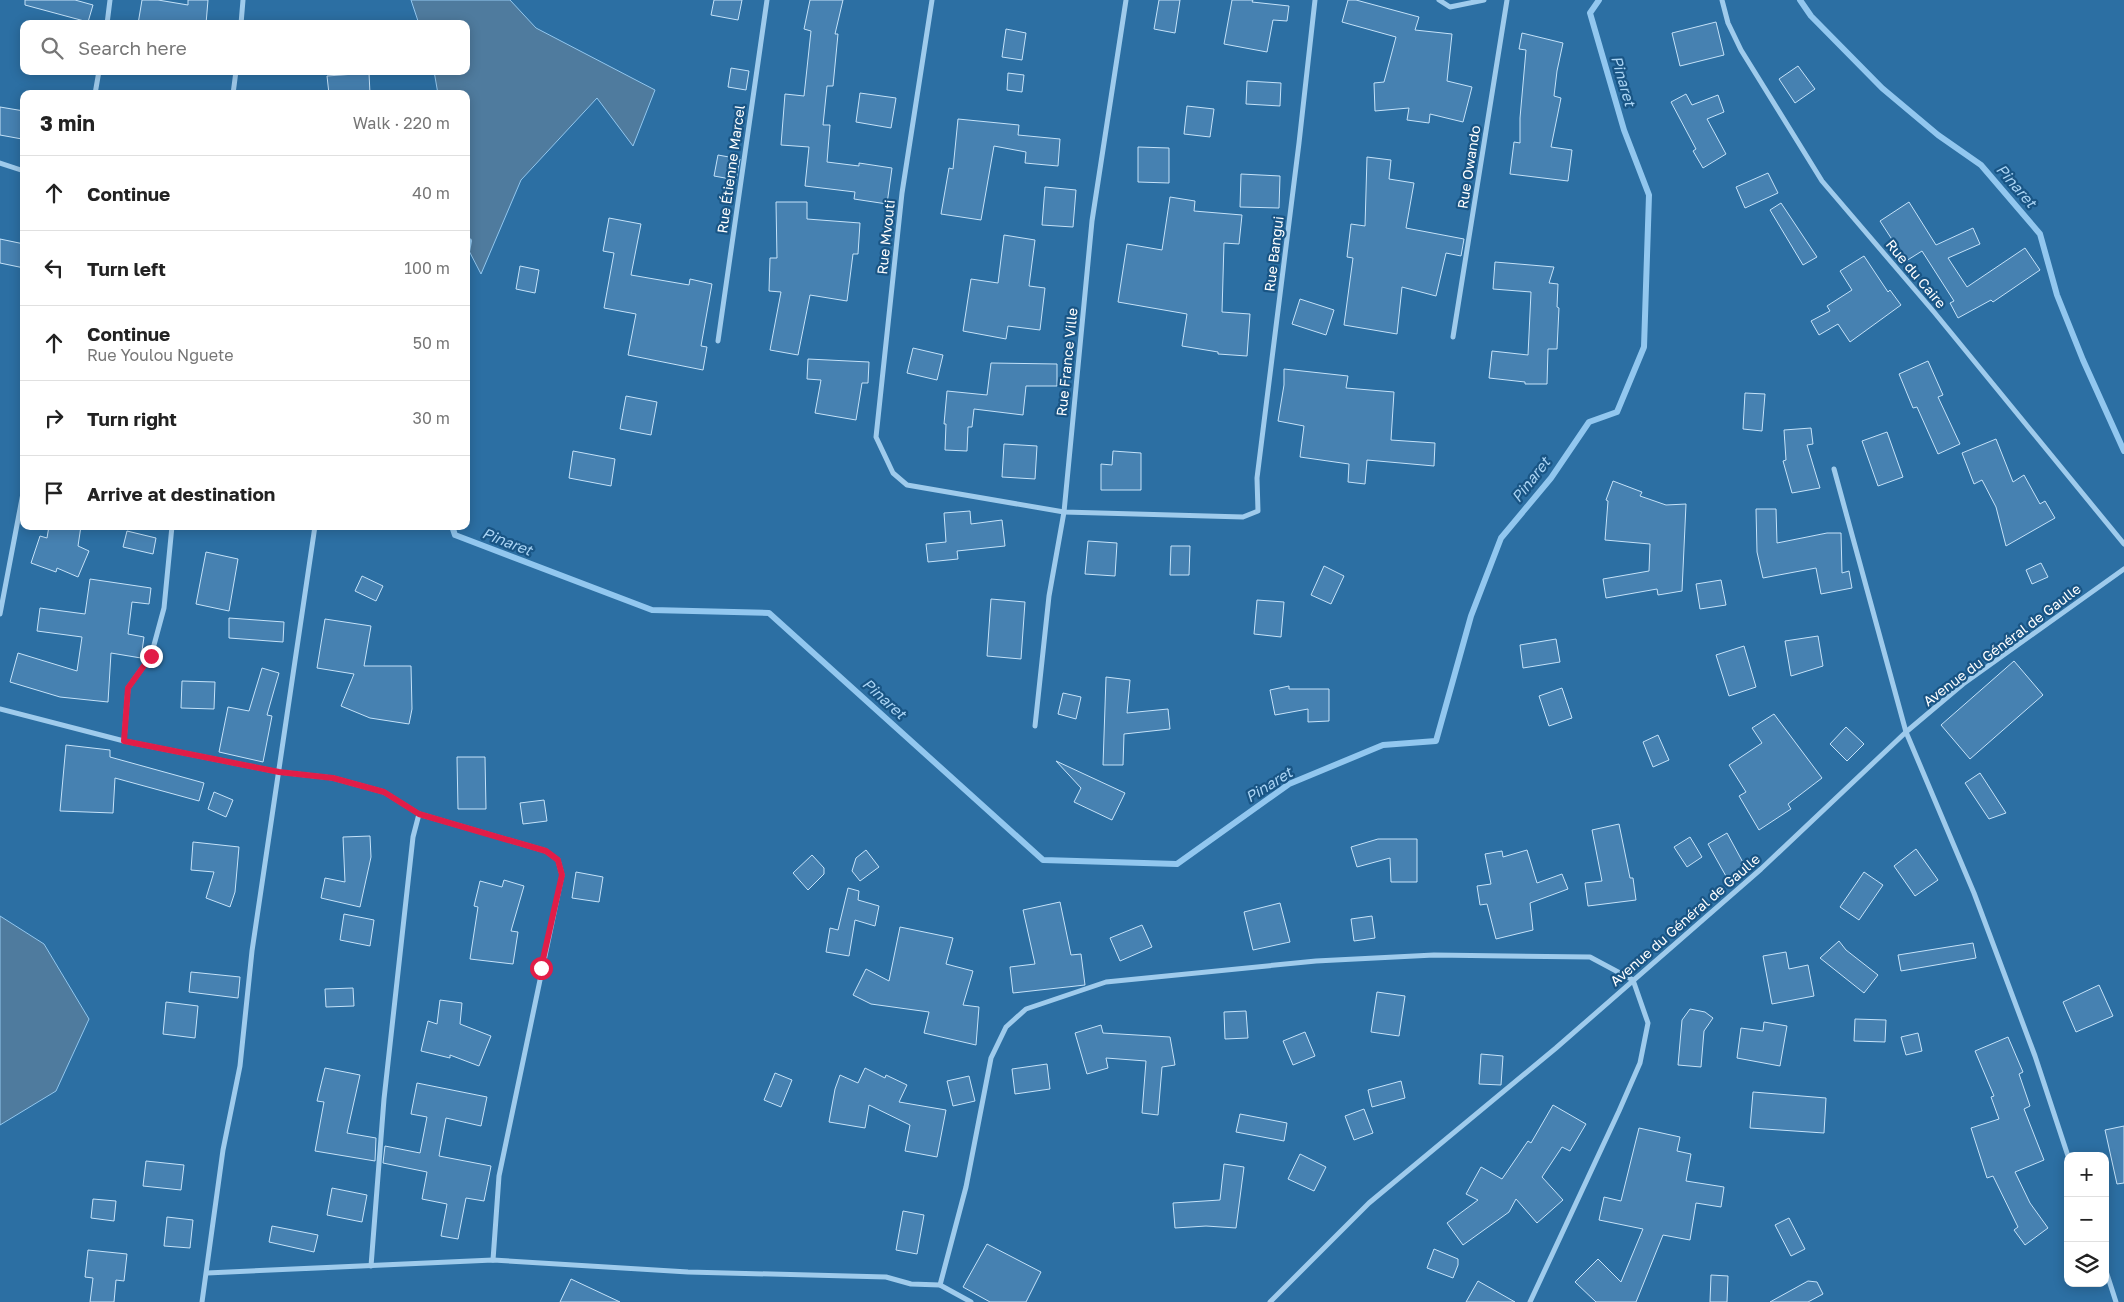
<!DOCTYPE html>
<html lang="en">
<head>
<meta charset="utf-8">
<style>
  body { margin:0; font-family:"Golos Text",sans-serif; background:#f6f6f6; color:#222 }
  .controls { position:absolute; right:15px; bottom:15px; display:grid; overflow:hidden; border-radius:10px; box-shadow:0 2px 12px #0003 }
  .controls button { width:45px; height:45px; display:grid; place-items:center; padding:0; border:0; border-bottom:1px solid #e0e0e0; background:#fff; color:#222; font:25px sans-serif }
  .stop { position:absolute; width:15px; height:15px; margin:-11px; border:4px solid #e11d48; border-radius:50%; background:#fff }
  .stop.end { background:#e11d48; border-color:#fff; box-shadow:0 1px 5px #0008 }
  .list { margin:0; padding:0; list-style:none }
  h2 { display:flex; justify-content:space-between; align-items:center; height:65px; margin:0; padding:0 20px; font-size:21px }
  h2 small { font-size:16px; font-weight:400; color:#767676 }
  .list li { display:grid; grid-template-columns:32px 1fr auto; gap:15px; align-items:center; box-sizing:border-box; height:75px; padding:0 20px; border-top:1px solid #e0e0e0 }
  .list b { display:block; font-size:19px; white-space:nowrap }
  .list p { margin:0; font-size:16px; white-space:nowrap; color:#767676 }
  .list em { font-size:16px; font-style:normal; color:#767676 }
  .icon { flex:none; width:28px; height:28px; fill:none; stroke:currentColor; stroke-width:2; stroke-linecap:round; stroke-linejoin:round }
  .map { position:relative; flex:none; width:2124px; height:1302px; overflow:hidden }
  .search { position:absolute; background:#fff; box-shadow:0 2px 12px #0003; left:20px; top:20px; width:450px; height:55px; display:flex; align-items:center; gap:12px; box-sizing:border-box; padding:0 18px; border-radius:10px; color:#767676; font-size:19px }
  .panel { position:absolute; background:#fff; box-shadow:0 2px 12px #0003; left:20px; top:90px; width:450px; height:440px; border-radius:10px }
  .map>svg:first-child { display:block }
</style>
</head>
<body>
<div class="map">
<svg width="2124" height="1302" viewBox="0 0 2124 1302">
  <rect width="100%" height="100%" fill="#195585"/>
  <path fill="#2c6fa3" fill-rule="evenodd" d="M0,0H2124V1302H0ZM24,24H466V71H24ZM24,94H466V526H24ZM2068,1156H2105V1283H2068Z"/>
  <g fill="#4f7b9e" stroke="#92c7ef">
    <polygon points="411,0 510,0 536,28 655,90 633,146 597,98 521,180 481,274 466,245 466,94 438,94 434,71 466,71 466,24 419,24"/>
    <polygon points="0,916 44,944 89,1019 56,1091 0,1125"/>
  </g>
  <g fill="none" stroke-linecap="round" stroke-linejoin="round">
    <g stroke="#92c7ef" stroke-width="6">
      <polyline points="1800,0 1811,16 1882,88 1938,135 1981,165 2040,234 2057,295 2083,360 2124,451"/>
      <polyline points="466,257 469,241"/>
      <polyline points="452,526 455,535 652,610 769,613 1043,860 1177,864 1289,784 1383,745 1436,741 1471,616 1501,538 1551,478 1589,422 1617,412 1644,347 1649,195 1624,130 1590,13 1599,0"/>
    </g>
  </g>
  <g fill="#4681b1" stroke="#c4e2f9">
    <polygon points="25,0 75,0 93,5 88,22 25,5"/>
    <polygon points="142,0 158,0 188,5 188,0 208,0 206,24 138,24"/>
    <polygon points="714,0 742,0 738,20 711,15"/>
    <polygon points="810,0 843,0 835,34 838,34 833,86 827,86 823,125 830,125 827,162 859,166 859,163 892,168 887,204 854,199 855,192 805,186 809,147 781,145 785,94 804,96 811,31 804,29"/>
    <polygon points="1159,0 1180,0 1175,33 1154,29"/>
    <polygon points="1232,0 1253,0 1252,2 1289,6 1287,21 1273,20 1267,52 1224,44"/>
    <polygon points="1348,0 1356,0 1419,17 1415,30 1452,34 1447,81 1472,87 1463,122 1430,114 1429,123 1407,120 1409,108 1375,111 1374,83 1384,82 1396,37 1342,22"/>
    <polygon points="1716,22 1724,55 1680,66 1672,33"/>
    <polygon points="1006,29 1026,33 1022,60 1002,57"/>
    <polygon points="1522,33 1563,43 1557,71 1554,96 1561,98 1551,147 1572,150 1568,181 1510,174 1514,142 1520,143 1520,118 1526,50 1519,49"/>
    <polygon points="1798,66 1815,89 1795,103 1779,79"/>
    <polygon points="731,68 749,71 746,90 728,87"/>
    <polygon points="369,73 370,94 329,94 327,76"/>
    <polygon points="1008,73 1024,75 1022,92 1007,90"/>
    <polygon points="1247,81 1281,83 1280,106 1246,104"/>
    <polygon points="860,93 896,98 891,128 856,122"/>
    <polygon points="1686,94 1692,105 1718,95 1724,112 1707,119 1726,154 1703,168 1693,151 1696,149 1671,102"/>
    <polygon points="1187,106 1214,109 1210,137 1184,134"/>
    <polygon points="0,107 24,111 22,139 0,135"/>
    <polygon points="958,119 1019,125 1018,135 1060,139 1058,166 1025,163 1026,152 994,146 981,220 941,214 949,168 953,169"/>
    <polygon points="1138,147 1169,148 1169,183 1138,182"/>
    <polygon points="718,155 740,159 736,180 714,176"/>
    <polygon points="1367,157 1391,160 1389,179 1414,183 1406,228 1464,239 1461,256 1446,253 1436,296 1402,287 1397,334 1344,325 1353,258 1347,257 1351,224 1365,226"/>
    <polygon points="1768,173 1778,193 1745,208 1736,187"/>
    <polygon points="1241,174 1280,176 1279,208 1240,207"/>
    <polygon points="1045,187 1076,190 1073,227 1042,225"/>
    <polygon points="1170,197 1195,201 1194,211 1242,215 1239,244 1224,243 1222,312 1250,314 1247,356 1218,354 1218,352 1182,346 1187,314 1118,302 1127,244 1162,250"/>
    <polygon points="776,202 807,202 807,219 860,223 858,254 853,254 847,301 810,295 798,355 770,350 781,292 769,291 770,258 777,258"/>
    <polygon points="1909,202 1936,245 1973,228 1980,244 1948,258 1967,287 2025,248 2040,270 1993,302 1991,300 1958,318 1950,303 1954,301 1922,251 1906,261 1880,221"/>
    <polygon points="1781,203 1817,257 1803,265 1770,210"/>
    <polygon points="609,218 641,224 631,275 689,285 690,279 712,284 701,346 707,347 703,370 628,355 636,314 604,308 614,253 603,251"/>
    <polygon points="1004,235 1035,240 1029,286 1045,288 1040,330 1008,326 1006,339 963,331 971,279 998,283"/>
    <polygon points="0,239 24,244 24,268 0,263"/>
    <polygon points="1864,256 1888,292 1890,290 1901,305 1850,342 1838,324 1819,335 1811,321 1830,311 1827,306 1852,290 1840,271"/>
    <polygon points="1495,262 1554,267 1549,283 1558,284 1557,307 1559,308 1557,349 1548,349 1547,384 1525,384 1525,382 1489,378 1492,351 1528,355 1531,292 1493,289"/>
    <polygon points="520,266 539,270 535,293 516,289"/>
    <polygon points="1300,299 1334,310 1326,335 1292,324"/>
    <polygon points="913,348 943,355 937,380 907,373"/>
    <polygon points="808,359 869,362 868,383 862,383 856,420 815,413 821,380 807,379"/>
    <polygon points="1928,361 1943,395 1938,397 1960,444 1938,454 1917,407 1913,408 1899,374"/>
    <polygon points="991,363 1057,364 1057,386 1026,386 1023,415 974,409 972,427 968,427 967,451 945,450 946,424 944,424 947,391 987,395"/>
    <polygon points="1284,369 1348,376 1346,388 1394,392 1391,440 1435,443 1434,466 1367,460 1365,484 1348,482 1349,464 1300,457 1304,426 1278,421 1284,385"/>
    <polygon points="1745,393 1765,394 1762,431 1743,429"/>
    <polygon points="626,396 657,402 651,435 620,429"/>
    <polygon points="1811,428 1813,444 1807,445 1820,488 1792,493 1783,461 1786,460 1784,430"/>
    <polygon points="1887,432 1903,477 1878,486 1862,441"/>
    <polygon points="1996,439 2013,482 2024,475 2040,504 2045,501 2055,518 2006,546 1996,507 1982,480 1974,484 1962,453"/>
    <polygon points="1004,444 1037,446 1035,479 1002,477"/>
    <polygon points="573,451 615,459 611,486 569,478"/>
    <polygon points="1113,451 1141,453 1141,490 1101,490 1101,464 1112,465"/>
    <polygon points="1613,481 1642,492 1640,496 1666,505 1686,504 1682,591 1658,595 1657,589 1606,598 1603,579 1649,571 1650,544 1605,540 1608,501 1606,500"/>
    <polygon points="1756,509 1776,509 1777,543 1827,533 1841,533 1842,573 1849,571 1852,588 1821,594 1816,568 1763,578 1757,552"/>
    <polygon points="970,511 971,524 1002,520 1005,546 957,551 958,559 928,562 926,544 946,542 944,513"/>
    <polygon points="49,526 81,526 78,546 89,551 78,577 57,568 56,572 31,563 40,536 47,538"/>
    <polygon points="127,531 156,538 153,554 123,547"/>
    <polygon points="1088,541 1117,543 1115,576 1085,574"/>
    <polygon points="1171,546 1190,546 1189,575 1170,575"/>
    <polygon points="206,552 238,559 229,611 196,604"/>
    <polygon points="2041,563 2048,577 2032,584 2026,570"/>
    <polygon points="1324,566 1344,576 1331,604 1311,595"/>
    <polygon points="362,576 383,586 376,601 355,591"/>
    <polygon points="90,579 151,588 149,604 132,602 128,634 144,637 141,658 111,653 108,702 60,697 10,682 18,653 77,671 82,637 37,631 40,608 85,614"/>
    <polygon points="1721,580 1726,605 1700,609 1696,584"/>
    <polygon points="991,599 1025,602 1021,659 987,656"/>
    <polygon points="1257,600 1284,602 1281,637 1254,634"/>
    <polygon points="229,618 284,622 283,642 229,638"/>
    <polygon points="325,619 371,626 364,666 411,666 412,709 409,724 370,718 341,706 354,674 317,668"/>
    <polygon points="1818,636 1823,666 1791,676 1785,641"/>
    <polygon points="1556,639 1560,662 1523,668 1520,645"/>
    <polygon points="1744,646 1756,687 1729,696 1716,655"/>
    <polygon points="2014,661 2043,695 1970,759 1941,725"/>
    <polygon points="262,668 279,673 267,715 272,716 263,762 219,752 228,707 249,711"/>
    <polygon points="1106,677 1130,680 1127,713 1168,709 1170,729 1124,734 1123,765 1103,765"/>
    <polygon points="182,681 215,682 214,709 181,708"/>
    <polygon points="1289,686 1289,689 1329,689 1329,721 1308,722 1308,709 1275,715 1270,690"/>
    <polygon points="1562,688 1572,718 1549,726 1539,696"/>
    <polygon points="1063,693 1081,697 1076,719 1058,714"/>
    <polygon points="1774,714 1822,778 1788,804 1791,809 1759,830 1739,796 1746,792 1729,765 1762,743 1752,728"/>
    <polygon points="1846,727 1864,744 1847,761 1830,744"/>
    <polygon points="1658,735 1669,760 1653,767 1643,742"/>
    <polygon points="66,745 110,750 110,757 204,783 199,801 115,778 113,813 60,811"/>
    <polygon points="457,757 485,757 486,809 458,809"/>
    <polygon points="1056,761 1125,793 1112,820 1074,802 1081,788"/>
    <polygon points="1980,773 2006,813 1989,819 1965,783"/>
    <polygon points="214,792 233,800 226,817 208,809"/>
    <polygon points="544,800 547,821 523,824 520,803"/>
    <polygon points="1619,824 1630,878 1633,878 1636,900 1588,906 1585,883 1602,881 1592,830"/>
    <polygon points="1727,833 1746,868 1727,878 1708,844"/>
    <polygon points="370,836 371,857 360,907 321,898 325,878 345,882 343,837"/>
    <polygon points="1690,837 1702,857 1687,867 1674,847"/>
    <polygon points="1378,839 1417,839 1417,882 1391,882 1390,858 1357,867 1351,847"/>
    <polygon points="193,842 239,847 235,892 230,907 206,898 214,872 191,870"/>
    <polygon points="1916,849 1938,880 1915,896 1894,866"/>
    <polygon points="866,850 879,867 860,881 852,871 856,858"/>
    <polygon points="1527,850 1537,883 1562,874 1568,889 1530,903 1533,930 1496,939 1487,904 1480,905 1477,886 1491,884 1485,854 1502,851 1503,857"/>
    <polygon points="812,855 824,868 824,874 808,890 793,873"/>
    <polygon points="576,872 603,877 599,902 572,898"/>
    <polygon points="1864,872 1883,885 1859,920 1840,907"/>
    <polygon points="504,880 524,886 511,931 518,932 513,964 470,959 478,907 474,906 480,881 502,887"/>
    <polygon points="848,888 859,891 858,900 879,906 875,926 855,920 849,956 826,952 830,928 838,930"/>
    <polygon points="1060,902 1071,955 1081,954 1085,985 1013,993 1010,967 1035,964 1023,910"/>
    <polygon points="1280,903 1290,942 1253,950 1244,912"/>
    <polygon points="344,914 374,920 370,946 340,940"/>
    <polygon points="1372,916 1375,938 1354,941 1351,919"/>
    <polygon points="1142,925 1152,947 1120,961 1110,938"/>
    <polygon points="900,927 953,938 946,964 973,971 963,1005 979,1007 976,1045 924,1033 929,1012 871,1004 853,995 866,969 889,981"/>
    <polygon points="1839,941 1846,950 1878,975 1864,993 1820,958"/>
    <polygon points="1973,943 1976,958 1901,971 1898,955"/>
    <polygon points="1786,952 1789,969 1808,965 1814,996 1772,1004 1763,956"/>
    <polygon points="191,972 240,977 238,998 189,992"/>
    <polygon points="2099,985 2113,1016 2076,1032 2063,1002"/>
    <polygon points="353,988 354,1006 326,1007 325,989"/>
    <polygon points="1377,992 1405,996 1399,1036 1371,1032"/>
    <polygon points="440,1000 462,1003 460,1024 491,1036 479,1066 450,1055 450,1058 421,1051 428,1021 437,1024"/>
    <polygon points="166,1002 198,1006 195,1038 163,1034"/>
    <polygon points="1690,1009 1705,1012 1713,1018 1704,1031 1701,1067 1678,1065 1682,1020"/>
    <polygon points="1246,1011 1248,1038 1225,1039 1224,1012"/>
    <polygon points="1855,1019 1886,1020 1885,1042 1854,1041"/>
    <polygon points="1764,1022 1787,1026 1780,1066 1737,1058 1741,1028 1763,1031"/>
    <polygon points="1101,1025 1103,1033 1170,1037 1175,1065 1162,1067 1158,1115 1142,1113 1146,1061 1106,1058 1108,1068 1087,1074 1075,1033"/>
    <polygon points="1305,1032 1315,1056 1293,1065 1283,1041"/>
    <polygon points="1918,1033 1922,1051 1906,1055 1901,1037"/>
    <polygon points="2008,1037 2023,1072 2019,1074 2030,1106 2024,1109 2044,1160 2015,1172 2030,1203 2048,1228 2025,1245 2014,1230 2018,1227 1993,1176 1987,1178 1971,1128 1999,1119 1991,1097 1994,1096 1975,1051"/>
    <polygon points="1481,1054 1503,1056 1501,1085 1479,1084"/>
    <polygon points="1047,1064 1050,1089 1015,1094 1012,1069"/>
    <polygon points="325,1068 360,1075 347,1133 376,1138 375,1161 315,1151 324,1102 317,1101"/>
    <polygon points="865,1068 885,1078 886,1075 907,1085 899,1102 946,1110 937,1157 905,1151 910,1125 869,1105 865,1128 829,1122 835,1089 840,1075 858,1083"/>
    <polygon points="775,1073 792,1080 781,1107 764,1100"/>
    <polygon points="969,1076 975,1101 953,1106 947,1081"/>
    <polygon points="1401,1081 1405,1098 1372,1107 1368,1090"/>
    <polygon points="417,1083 487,1097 481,1126 446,1118 439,1156 491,1166 484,1201 466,1198 458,1239 441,1236 447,1204 422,1199 427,1172 383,1163 385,1146 420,1153 427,1117 411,1114"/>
    <polygon points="1753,1092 1826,1098 1824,1133 1750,1128"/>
    <polygon points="1553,1105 1586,1124 1570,1151 1562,1147 1542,1177 1563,1200 1537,1223 1516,1199 1509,1212 1463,1245 1447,1223 1478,1200 1466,1194 1481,1167 1502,1179 1528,1141 1531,1143"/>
    <polygon points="1364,1109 1373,1133 1354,1140 1345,1116"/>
    <polygon points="1240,1114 1287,1123 1284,1141 1236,1132"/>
    <polygon points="2124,1126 2124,1183 2117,1184 2105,1130"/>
    <polygon points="1639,1128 1680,1137 1677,1151 1691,1154 1686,1181 1724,1187 1721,1207 1696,1203 1690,1240 1663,1235 1636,1302 1596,1302 1575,1282 1598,1259 1621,1282 1643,1229 1599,1220 1604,1197 1621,1201"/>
    <polygon points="1300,1154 1326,1167 1314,1191 1288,1179"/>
    <polygon points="146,1161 184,1165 181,1190 143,1186"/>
    <polygon points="1224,1164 1244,1167 1236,1228 1206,1226 1175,1228 1173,1203 1220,1200"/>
    <polygon points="332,1188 367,1195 362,1222 327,1215"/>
    <polygon points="93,1199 116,1201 114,1221 91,1218"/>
    <polygon points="903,1211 924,1215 917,1254 896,1250"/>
    <polygon points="167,1217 193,1220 190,1248 164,1246"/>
    <polygon points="1789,1218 1805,1249 1791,1256 1775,1225"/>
    <polygon points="272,1226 318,1235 314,1252 269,1242"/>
    <polygon points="987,1244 1041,1272 1026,1302 990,1302 963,1287"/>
    <polygon points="1434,1249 1458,1259 1458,1265 1453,1278 1427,1268"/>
    <polygon points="88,1250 127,1254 124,1281 116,1280 114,1302 90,1302 93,1278 85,1277"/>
    <polygon points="1711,1275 1728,1276 1727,1302 1710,1302"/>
    <polygon points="571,1279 620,1302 560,1302"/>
    <polygon points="1478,1281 1515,1302 1466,1302"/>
    <polygon points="1808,1281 1817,1282 1823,1294 1808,1302 1770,1302"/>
  </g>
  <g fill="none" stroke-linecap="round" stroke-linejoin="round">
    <g stroke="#9fcbec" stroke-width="5">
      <polyline points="932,0 902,193 876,437 893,473 907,485 1064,512 1243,517 1258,511 1257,478 1299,143 1315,0"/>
      <polyline points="1439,0 1450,7 1484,0"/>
      <polyline points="1722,0 1728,23 1741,50 1822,181 1934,312 2124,544"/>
      <polyline points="107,24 110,0"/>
      <polyline points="241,24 243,0"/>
      <polyline points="95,94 99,71"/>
      <polyline points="233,94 236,71"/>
      <polyline points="0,163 24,171"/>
      <polyline points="1453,337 1507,0"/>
      <polyline points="718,341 767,0"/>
      <polyline points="1834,469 1906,732 1974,893 2035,1056 2068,1156"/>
      <polyline points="0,614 24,488"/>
      <polyline points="0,709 124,741 279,772 333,778 384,792 419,814 546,851 558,860 562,875 499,1176 493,1260"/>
      <polyline points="1035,726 1049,596 1064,512 1092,221 1126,0"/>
      <polyline points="124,741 128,688 151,656 164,608 172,526"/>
      <polyline points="371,1266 384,1099 413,837 419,814"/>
      <polyline points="2105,1268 2116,1302"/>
      <polyline points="207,1273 493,1260 688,1272 886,1277 911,1284 940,1285 971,1302"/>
      <polyline points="940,1285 966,1187 991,1058 1006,1027 1026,1009 1106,982 1316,961 1434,955 1590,957 1633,980 1648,1023 1640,1063 1619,1111 1530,1302"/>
      <polyline points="202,1302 223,1150 240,1066 252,951 315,526"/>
      <polyline points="1270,1302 1369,1203 1556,1048 1761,869 1906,732 1963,684 2124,569"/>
    </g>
  </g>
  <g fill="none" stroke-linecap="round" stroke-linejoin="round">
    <polyline stroke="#e11d48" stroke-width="6" points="151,656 128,688 124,741 279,772 333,778 384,792 419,814 546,851 558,860 562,875 541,968"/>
  </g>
  <g text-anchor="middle" stroke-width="4.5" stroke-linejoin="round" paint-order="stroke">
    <g font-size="14" fill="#fff" stroke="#195585">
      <text transform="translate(1469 167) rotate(-81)" y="5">Rue Owando</text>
      <text transform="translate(731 169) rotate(-82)" y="5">Rue Étienne Marcel</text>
      <text transform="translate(886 237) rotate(-84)" y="5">Rue Mvouti</text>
      <text transform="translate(1274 254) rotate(-83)" y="5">Rue Bangui</text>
      <text transform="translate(1916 274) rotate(50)" y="5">Rue du Caire</text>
      <text transform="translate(1067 362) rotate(-84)" y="5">Rue France Ville</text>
      <text transform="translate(2002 645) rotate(-37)" y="5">Avenue du Général de Gaulle</text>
      <text transform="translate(1685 920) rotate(-41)" y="5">Avenue du Général de Gaulle</text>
    </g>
    <g font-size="15" font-style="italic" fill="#aad4f4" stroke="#195585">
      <text transform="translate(1623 81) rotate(74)" y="5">Pinaret</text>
      <text transform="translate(2016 186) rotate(49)" y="5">Pinaret</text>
      <text transform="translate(1531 480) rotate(-52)" y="5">Pinaret</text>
      <text transform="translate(507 542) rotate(21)" y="5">Pinaret</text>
      <text transform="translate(884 699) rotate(42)" y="5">Pinaret</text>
      <text transform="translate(1269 785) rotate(-32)" y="5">Pinaret</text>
    </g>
  </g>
</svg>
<div class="controls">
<button>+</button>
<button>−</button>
<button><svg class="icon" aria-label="layers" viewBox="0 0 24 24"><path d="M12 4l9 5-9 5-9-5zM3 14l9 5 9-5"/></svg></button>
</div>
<div class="stop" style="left:541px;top:968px"></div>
<div class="stop end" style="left:151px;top:656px"></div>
<div class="search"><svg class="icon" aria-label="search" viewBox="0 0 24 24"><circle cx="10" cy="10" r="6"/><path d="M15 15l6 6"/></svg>Search here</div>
<section class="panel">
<h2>3 min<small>Walk · 220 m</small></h2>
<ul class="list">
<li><svg class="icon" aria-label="ahead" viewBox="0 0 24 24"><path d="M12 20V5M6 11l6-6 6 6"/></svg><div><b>Continue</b></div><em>40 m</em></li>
<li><svg class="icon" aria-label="left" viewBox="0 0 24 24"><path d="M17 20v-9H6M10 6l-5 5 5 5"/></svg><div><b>Turn left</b></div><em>100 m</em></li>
<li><svg class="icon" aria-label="ahead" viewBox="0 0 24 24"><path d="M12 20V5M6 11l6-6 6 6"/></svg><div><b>Continue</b><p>Rue Youlou Nguete</p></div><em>50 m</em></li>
<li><svg class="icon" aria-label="right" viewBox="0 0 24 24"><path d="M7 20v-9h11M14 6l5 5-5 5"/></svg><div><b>Turn right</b></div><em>30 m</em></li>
<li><svg class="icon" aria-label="arrive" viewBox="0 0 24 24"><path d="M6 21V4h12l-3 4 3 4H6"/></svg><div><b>Arrive at destination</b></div></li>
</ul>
</section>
</div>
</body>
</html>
